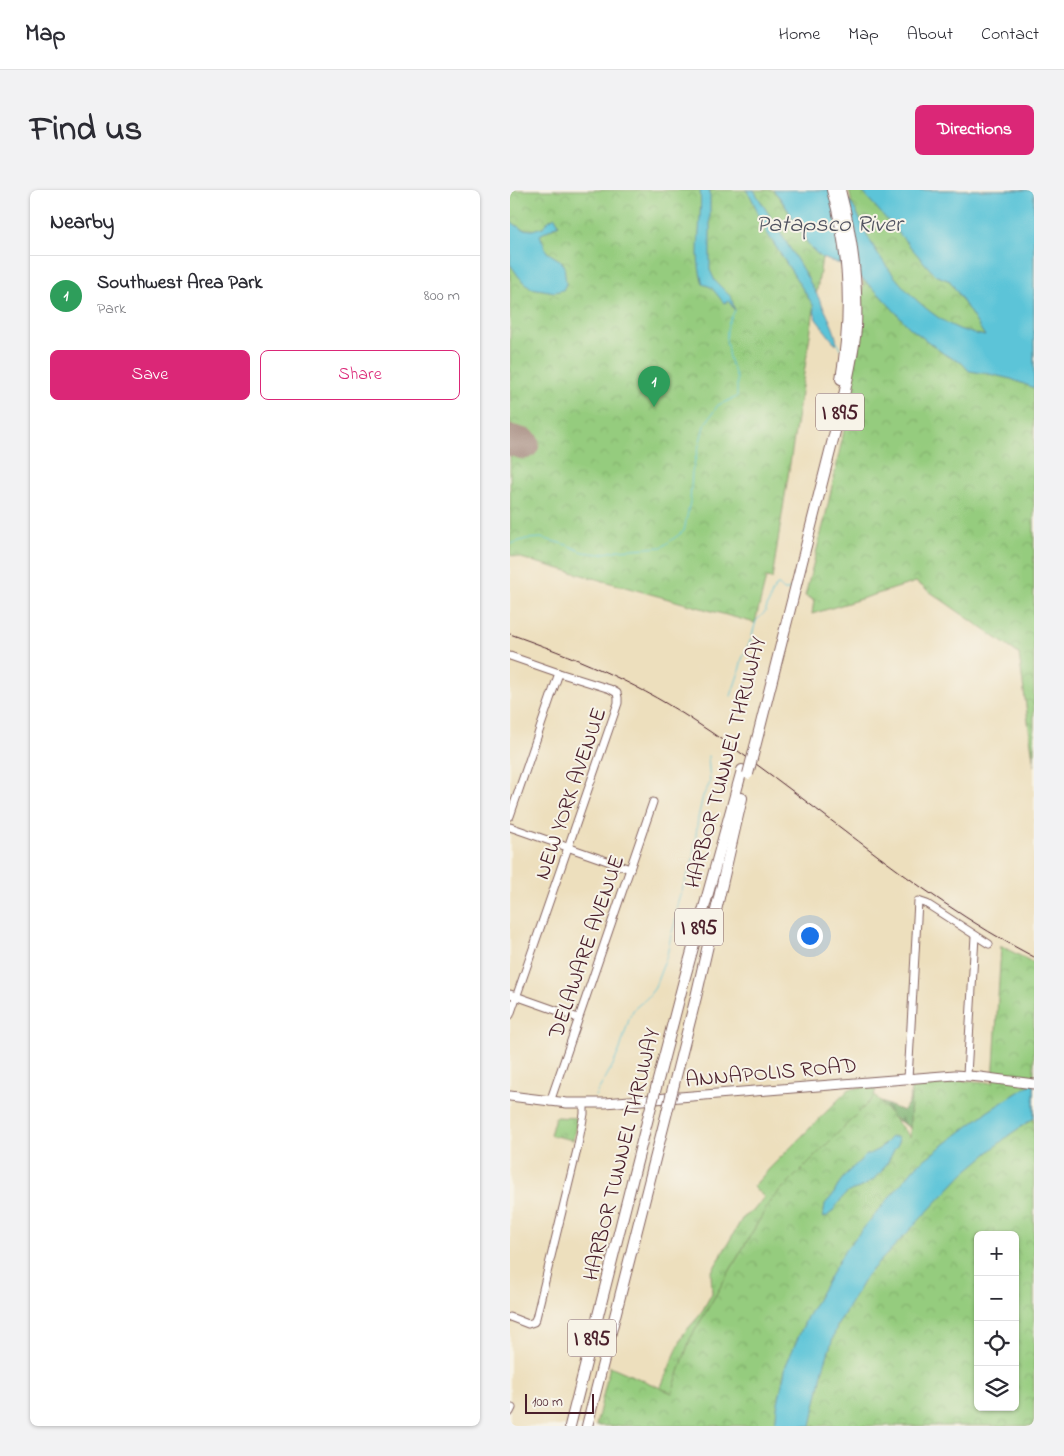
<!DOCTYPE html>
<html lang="en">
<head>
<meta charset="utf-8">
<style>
  body { margin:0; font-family:"Indie Flower",sans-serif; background:#f2f2f3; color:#2b2b33 }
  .controls { position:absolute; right:15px; bottom:15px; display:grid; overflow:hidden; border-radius:8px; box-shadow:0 1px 4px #0004 }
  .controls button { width:45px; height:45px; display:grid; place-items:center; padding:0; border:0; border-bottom:1px solid #e1e1e2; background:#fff; color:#2b2b33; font:25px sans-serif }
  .scale { position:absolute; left:15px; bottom:12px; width:69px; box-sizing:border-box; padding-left:5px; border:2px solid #4a1f2b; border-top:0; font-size:14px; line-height:18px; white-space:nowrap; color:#4a1f2b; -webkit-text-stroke:4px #f7f3e8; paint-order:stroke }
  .you { position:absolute; left:299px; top:745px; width:18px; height:18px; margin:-12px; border:4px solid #fff; border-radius:50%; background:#1a73e8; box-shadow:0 0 0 8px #1a73e833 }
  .badge { display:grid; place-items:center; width:32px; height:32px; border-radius:50%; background:#db2777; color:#fff; font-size:16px; font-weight:700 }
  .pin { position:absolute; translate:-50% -41px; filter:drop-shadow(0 1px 2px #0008) }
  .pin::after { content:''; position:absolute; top:26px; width:18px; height:15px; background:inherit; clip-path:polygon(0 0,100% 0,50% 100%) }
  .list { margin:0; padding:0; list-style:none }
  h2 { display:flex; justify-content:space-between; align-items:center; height:65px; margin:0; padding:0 20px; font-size:21px }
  h2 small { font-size:16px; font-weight:400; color:#7c7c81 }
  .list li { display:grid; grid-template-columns:32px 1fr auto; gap:15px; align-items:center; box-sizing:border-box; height:80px; padding:0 20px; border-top:1px solid #e1e1e2 }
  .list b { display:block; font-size:19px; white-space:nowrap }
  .list p { margin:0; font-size:16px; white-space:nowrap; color:#7c7c81 }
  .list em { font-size:16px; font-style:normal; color:#7c7c81 }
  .actions { display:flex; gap:10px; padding:15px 20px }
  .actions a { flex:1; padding:11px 0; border:1px solid #db2777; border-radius:8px; text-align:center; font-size:18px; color:#db2777 }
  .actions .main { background:#db2777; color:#fff }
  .icon { flex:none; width:28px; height:28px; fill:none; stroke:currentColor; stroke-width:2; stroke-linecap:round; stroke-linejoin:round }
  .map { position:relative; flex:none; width:524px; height:1236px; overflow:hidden; border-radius:8px }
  header { display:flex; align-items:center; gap:30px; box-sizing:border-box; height:70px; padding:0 25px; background:#fff; border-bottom:1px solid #e1e1e2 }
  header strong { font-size:24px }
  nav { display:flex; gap:28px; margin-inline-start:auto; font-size:18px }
  .intro { display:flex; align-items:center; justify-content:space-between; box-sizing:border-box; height:120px; padding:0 30px }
  h1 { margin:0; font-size:35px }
  .button { padding:12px 22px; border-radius:8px; background:#db2777; color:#fff; font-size:18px; font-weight:700 }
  main { display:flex; gap:30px; padding:0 30px }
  aside { flex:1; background:#fff; border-radius:8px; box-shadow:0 1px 4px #0004 }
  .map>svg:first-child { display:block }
</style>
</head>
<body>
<header>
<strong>Map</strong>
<nav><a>Home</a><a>Map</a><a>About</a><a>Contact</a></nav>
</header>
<div class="intro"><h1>Find us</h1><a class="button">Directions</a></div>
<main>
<aside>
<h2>Nearby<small></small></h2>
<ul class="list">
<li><span class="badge" style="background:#2e9e5b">1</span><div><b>Southwest Area Park</b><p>Park</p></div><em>800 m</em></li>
</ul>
<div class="actions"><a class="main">Save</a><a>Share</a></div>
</aside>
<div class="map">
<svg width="524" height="1236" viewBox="0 0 524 1236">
  <defs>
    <pattern id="grass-tufts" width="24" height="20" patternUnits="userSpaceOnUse" patternTransform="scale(1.25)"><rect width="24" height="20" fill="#95cc7e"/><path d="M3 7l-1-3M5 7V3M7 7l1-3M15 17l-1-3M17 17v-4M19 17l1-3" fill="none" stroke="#82af6d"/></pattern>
    <pattern id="forest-firs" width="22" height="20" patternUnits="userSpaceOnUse" patternTransform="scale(1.25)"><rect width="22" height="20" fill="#78b06d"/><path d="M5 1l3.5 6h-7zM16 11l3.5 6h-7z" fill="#648f5a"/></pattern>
    <pattern id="park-crowns" width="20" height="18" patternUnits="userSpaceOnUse" patternTransform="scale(1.25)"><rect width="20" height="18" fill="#95cc7e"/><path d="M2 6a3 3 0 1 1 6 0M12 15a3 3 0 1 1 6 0" fill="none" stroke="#82af6d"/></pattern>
  </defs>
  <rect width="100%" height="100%" fill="#f7f3e8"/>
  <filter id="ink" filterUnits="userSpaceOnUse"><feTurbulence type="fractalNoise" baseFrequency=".02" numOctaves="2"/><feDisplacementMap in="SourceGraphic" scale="10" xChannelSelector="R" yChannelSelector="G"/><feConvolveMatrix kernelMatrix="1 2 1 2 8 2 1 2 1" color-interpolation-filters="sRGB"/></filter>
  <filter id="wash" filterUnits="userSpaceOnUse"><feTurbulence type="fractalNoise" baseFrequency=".0096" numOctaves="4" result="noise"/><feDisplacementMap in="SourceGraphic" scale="20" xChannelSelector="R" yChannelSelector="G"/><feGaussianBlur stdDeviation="1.12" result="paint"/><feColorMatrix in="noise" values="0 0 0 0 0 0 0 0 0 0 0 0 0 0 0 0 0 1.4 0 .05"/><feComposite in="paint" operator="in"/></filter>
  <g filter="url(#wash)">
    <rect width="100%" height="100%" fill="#eddfbd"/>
    <g fill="url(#grass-tufts)" stroke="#707654">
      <polygon points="366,896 364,909 171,1196 123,1236 150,1199 174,1143 190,1125 202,1103 201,1083 233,1027 244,1020 254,1007 243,997 260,978 339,899"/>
      <polygon points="45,927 67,928 63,950 40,945"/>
    </g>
    <polygon fill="url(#forest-firs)" stroke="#61684c" points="404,896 402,939 376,923 364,909 393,921 399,912 401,900"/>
    <g fill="url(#park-crowns)" stroke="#707654" fill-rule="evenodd">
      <path d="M0,0H263C282,21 291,49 312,68L262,389L256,388L245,433L0,365Z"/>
      <polygon points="339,0 524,0 524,576 509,464 406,392 302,424 304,410 295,406 315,328 337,227 349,136 353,96 351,58"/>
      <path d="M491,756L524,773V1236H86L100,1176L162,1203L180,1149L261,1010L365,906L400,947L401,893C429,891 455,889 483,893ZM468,1045H505V1217H468Z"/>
    </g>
    <g fill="#5cc4d8" stroke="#537282">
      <path d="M190,0H200V80L205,91L221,107L225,121L219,111L214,113L201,97L193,94C190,84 188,74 188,63C188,42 192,21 190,0Z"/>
      <path d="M236,0H244C257,23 333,137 326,155L306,129L303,115L257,43L241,7Z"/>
      <path d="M263,0H331C337,8 344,16 348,25C351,31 353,38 356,43C375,80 410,122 449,139C457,142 467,144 475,146L440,91L425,85L351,0H524V198L501,189L479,184L459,181L452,173L434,164L399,137L367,102L350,87L330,74L312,68L302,59L294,48L287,34L270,8Z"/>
      <polygon points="45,27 49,34 30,45 37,62 51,71 54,75 56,94 53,100 45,102 21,98 9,87 0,74 0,31 12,39 22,40 33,37 38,31"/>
      <polygon points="524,892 524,928 499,945 454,983 357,1085 327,1136 313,1179 301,1236 265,1236 267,1217 276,1175 297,1127 335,1060 407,975 477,922"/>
      <path d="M381,947H387C391,953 387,955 384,960C375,978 369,988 352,997C347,999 341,1000 337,1003C328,1010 324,1025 313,1028L315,1014L323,1005L330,992L337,983L355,966L369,959Z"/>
    </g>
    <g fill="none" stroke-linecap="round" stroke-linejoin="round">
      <g stroke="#5cc4d8" stroke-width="1">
        <polyline points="327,152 331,159"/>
        <polyline points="0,354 16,349 31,348 57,355 73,362 90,364 109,360 152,357 174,341 180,312 182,282 194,236 208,215 227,207 227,188 219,168 216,149 218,134 225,120"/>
        <polyline points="221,506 228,485 232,469 241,449 246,431 255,422 263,401 267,395 269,395 274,400 279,400 280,398"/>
        <polyline points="85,906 103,875 110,859 120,826 124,819 137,808 144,799 157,765 161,745 165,733 168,711 183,670 188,628 193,606 200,593 198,566"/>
      </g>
      <polyline stroke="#9c7f74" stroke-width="31" points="0,250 14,254"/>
    </g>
  </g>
  <g filter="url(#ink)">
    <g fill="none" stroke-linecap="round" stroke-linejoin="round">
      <defs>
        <g id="minor">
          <polyline points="0,466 49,483 100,499 107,503 108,508 108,513 0,825"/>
          <polyline points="0,626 49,483"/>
          <polyline points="0,637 120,679"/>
          <polyline points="0,804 68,828"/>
          <polyline points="457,885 465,746"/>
          <polyline points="398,889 408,711 417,714 479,754"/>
          <polyline points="40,912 143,612"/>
          <polyline points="0,1127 18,1134 24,1132 26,1128 67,960 74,924 74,913"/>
          <polyline points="0,1222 2,1218"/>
        </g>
        <polyline id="major" points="0,906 57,913 95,913 445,885 470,887 524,894"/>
        <g id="highway">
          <path d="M322,0C340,62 342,126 331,189"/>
          <path d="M245,557L333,210C338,186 344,162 346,138C348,91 342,45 330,0"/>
          <polyline points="147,894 173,794 232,580"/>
          <polyline points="164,894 186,807 232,608"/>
          <polyline points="60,1236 139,924"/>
          <polyline points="77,1236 157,922"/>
        </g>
      </defs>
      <use href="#minor" stroke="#83625e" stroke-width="9"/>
      <use href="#major" stroke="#83625e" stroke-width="11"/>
      <use href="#highway" stroke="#83625e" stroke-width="12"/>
      <use href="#minor" stroke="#fff" stroke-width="7"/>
      <use href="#major" stroke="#fff" stroke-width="9"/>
      <use href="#highway" stroke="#fff" stroke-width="10"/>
      <path stroke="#4a1f2b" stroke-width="1" d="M0,444C62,466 123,491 178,527C296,603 399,702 524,767"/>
      <defs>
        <g id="highway-bridge">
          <polyline points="238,584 245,557"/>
          <polyline points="157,922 164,894"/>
          <polyline points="139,924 147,894"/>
        </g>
      </defs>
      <use href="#highway-bridge" stroke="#83625e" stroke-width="12" stroke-linecap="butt"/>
      <use href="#highway-bridge" stroke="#fff" stroke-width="10"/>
    </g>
  </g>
  <g text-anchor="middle" stroke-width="4" stroke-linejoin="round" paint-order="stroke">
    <g fill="#f7f3e8" stroke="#7e5f64" stroke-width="1">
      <rect x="306" y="203.5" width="48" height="37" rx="4"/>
      <rect x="165" y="718.5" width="48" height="37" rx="4"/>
      <rect x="58" y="1129.5" width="48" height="37" rx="4"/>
    </g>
    <g font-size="21" font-weight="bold" fill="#4a1f2b">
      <text x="330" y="229">I 895</text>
      <text x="189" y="744">I 895</text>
      <text x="82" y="1155">I 895</text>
    </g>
    <g font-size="22" fill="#4a1f2b" stroke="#f7f3e8">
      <text transform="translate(214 572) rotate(-75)" y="8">HARBOR TUNNEL THRUWAY</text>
      <text transform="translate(59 603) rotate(-71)" y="8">NEW YORK AVENUE</text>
      <text transform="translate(75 756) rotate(-71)" y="8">DELAWARE AVENUE</text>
      <text transform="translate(261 881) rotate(-5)" y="8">ANNAPOLIS ROAD</text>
      <text transform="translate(110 964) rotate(-76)" y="8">HARBOR TUNNEL THRUWAY</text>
    </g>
    <g font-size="24" font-style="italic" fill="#4f515f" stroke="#f7f3e8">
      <text x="319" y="41">Patapsco River</text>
    </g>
  </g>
</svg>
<div class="controls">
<button>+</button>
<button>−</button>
<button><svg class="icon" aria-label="locate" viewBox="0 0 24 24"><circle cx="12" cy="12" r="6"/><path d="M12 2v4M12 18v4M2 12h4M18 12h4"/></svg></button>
<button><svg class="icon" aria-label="layers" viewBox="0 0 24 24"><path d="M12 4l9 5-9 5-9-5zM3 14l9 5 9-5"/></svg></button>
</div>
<div class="scale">100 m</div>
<div class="you"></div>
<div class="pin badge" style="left:144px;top:217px;background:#2e9e5b">1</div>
</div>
</main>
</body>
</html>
